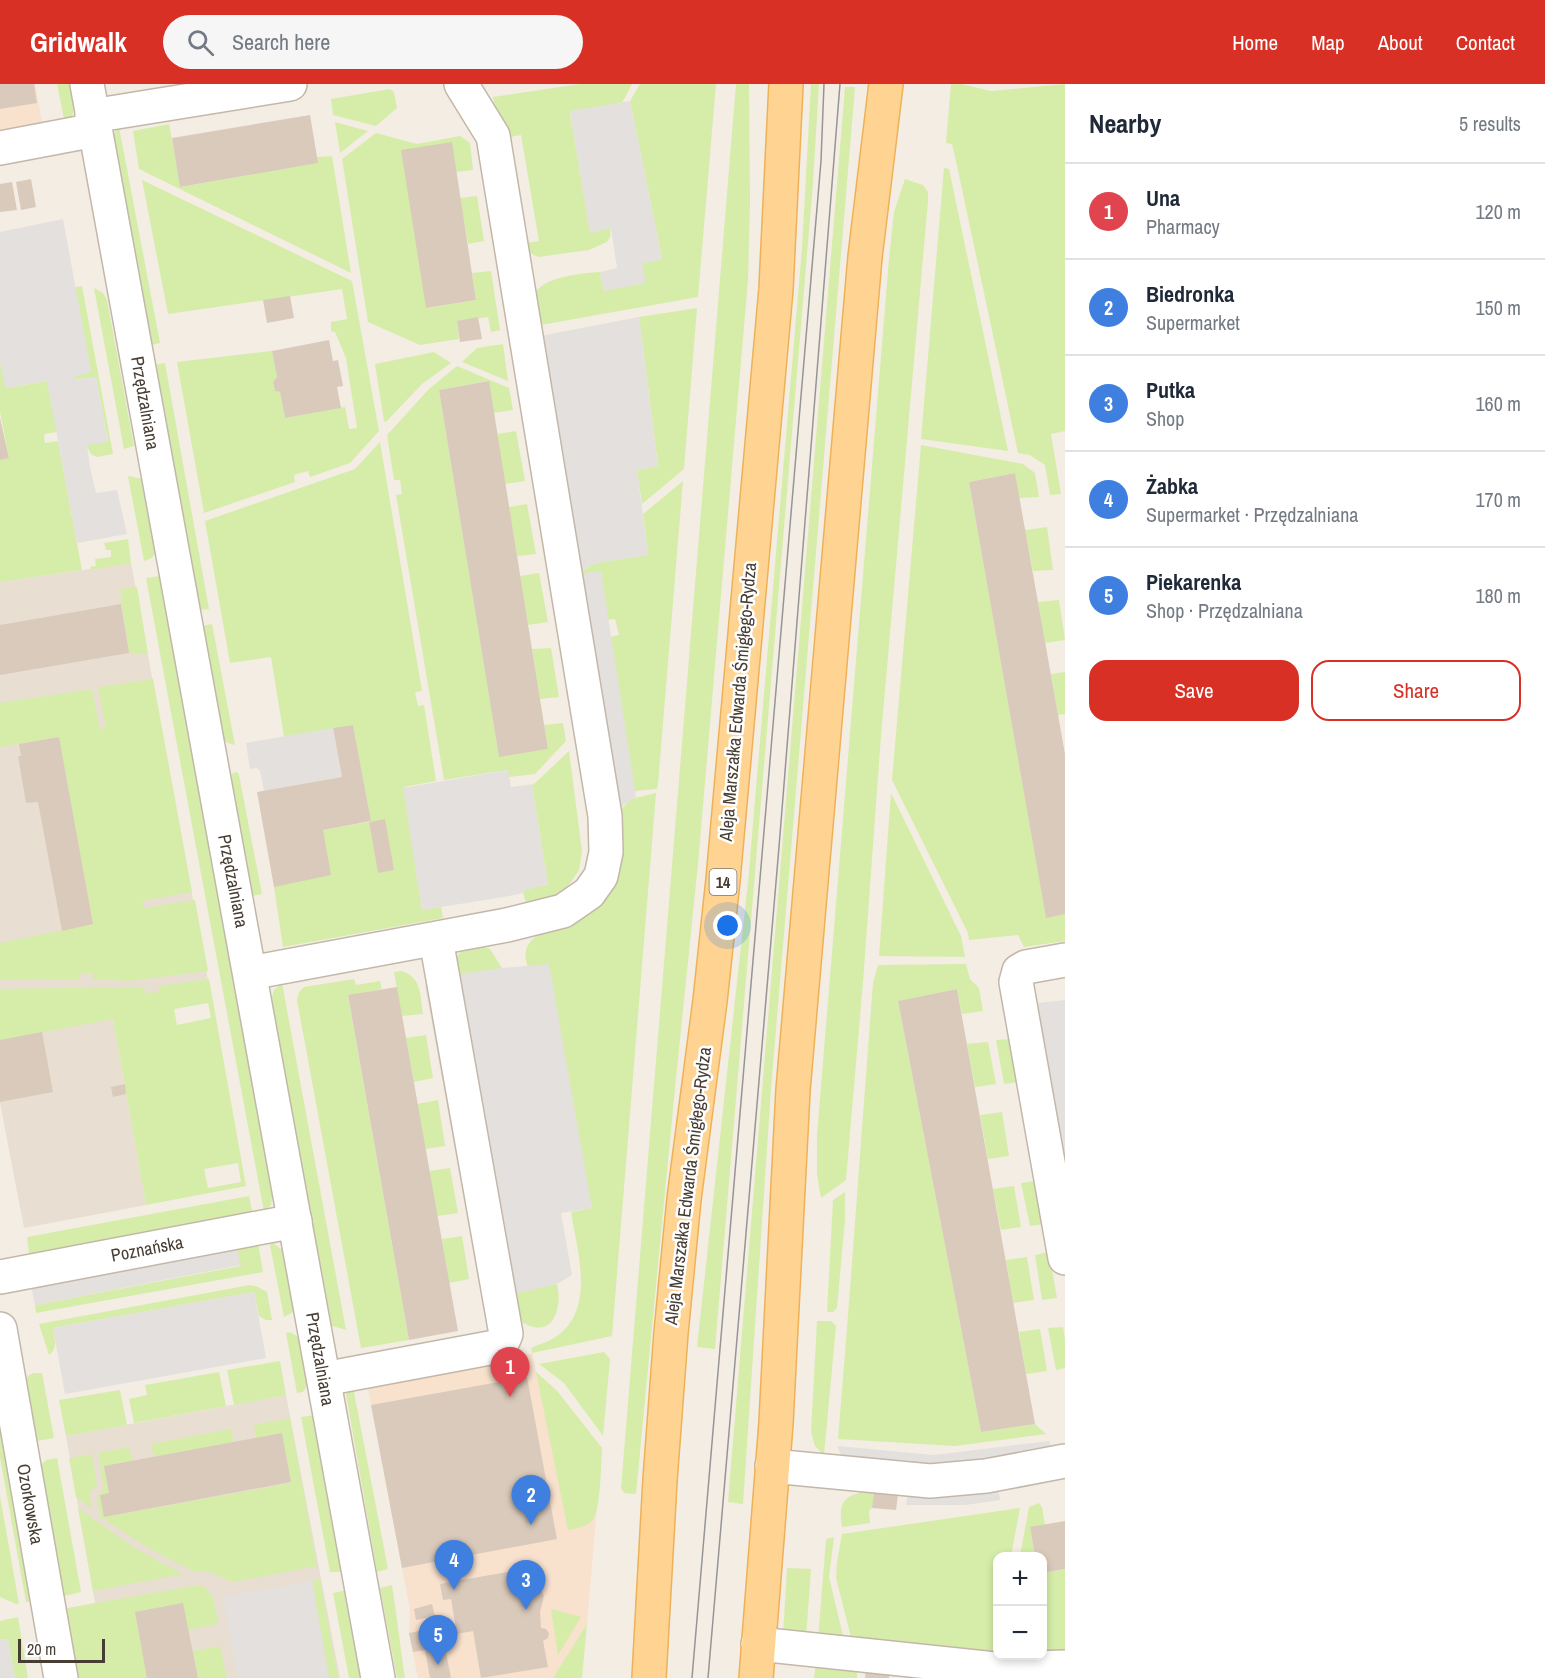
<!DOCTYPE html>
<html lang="en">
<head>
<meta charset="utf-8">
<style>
  body { margin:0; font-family:"Archivo Narrow",sans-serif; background:#f6f6f7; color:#1f2937 }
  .controls { position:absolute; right:18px; bottom:18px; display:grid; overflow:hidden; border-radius:12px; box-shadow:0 3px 9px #0003 }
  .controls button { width:54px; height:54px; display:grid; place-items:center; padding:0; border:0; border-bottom:2px solid #e0e1e3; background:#fff; color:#1f2937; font:30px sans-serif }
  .scale { position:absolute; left:18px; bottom:15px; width:87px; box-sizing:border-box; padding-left:6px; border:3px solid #473d33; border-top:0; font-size:16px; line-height:21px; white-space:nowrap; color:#473d33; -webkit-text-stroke:4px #fff; paint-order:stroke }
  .you { position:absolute; left:728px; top:842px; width:21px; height:21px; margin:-15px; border:4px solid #fff; border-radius:50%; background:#1a73e8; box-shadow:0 0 0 9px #1a73e833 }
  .badge { display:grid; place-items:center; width:39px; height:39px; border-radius:50%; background:#d93025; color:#fff; font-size:20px; font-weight:700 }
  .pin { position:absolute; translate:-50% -50px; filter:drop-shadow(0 2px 3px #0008) }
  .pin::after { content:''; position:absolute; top:32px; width:21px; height:18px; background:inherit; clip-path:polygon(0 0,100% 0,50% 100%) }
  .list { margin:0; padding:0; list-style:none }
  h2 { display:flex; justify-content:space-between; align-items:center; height:78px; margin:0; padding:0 24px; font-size:26px }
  h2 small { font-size:20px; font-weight:400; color:#747a83 }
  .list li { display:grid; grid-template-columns:39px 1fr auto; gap:18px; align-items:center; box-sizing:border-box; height:96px; padding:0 24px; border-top:2px solid #e0e1e3 }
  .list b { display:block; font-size:22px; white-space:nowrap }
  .list p { margin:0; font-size:20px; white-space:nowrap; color:#747a83 }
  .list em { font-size:20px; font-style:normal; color:#747a83 }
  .actions { display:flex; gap:12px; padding:18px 24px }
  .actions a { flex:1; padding:14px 0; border:2px solid #d93025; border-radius:18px; text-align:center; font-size:21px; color:#d93025 }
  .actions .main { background:#d93025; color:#fff }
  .icon { flex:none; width:33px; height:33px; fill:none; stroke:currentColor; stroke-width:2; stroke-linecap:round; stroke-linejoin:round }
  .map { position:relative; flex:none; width:1065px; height:1594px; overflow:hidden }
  header { display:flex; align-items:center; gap:36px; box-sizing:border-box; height:84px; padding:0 30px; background:#d93025; color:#fff }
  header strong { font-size:28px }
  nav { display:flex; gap:33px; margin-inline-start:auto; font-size:21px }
  .search { width:420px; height:54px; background:#f6f6f7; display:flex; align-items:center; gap:15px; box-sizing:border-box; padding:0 21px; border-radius:33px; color:#747a83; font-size:22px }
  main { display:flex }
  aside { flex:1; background:#fff }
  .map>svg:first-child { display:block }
</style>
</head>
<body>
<header>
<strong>Gridwalk</strong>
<div class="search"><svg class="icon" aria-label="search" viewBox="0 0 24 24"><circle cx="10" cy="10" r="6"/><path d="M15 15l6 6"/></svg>Search here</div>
<nav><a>Home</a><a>Map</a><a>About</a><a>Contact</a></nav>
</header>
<main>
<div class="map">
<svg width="1065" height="1594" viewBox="0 0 1065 1594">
  <rect width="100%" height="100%" fill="#f4ede4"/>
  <g fill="#e8dfd2">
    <polygon points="131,479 212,918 113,935 146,1121 24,1144 0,1019 0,498"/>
    <polygon points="286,1311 340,1594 75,1594 63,1525 95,1519 66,1352"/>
  </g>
  <g fill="#f8e1cd">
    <polygon points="0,0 35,0 48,71 0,79"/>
    <polygon points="532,1269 536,1288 557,1307 602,1364 587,1540 553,1594 418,1594 409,1549 410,1526 367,1299"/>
  </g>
  <g fill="#d5eda9" fill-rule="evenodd">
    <path d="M57,0H69C71,14 80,32 65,40Z"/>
    <polygon points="580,0 632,0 622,19 570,28 590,148 611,143 610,153 607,158 589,166 538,173 522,165 520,160 539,157 521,51 501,55 493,13"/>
    <path d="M640,0H716L698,213L535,242C534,234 530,222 532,214C539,193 581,189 600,188L604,207L641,179L662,175L630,17Z"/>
    <polygon points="736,0 749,0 750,118 748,196 698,780 675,1004 636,1410 624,1409 621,1404"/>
    <polygon points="811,0 819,0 813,99 715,1265 697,1263 748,798 802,164"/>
    <polygon points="951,0 961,0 991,7 1065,0 1065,347 1051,350 1061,410 1050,411 1045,381 1030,371 1018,369 956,77 952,60 946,59"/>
    <polygon points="845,3 855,3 771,1005 743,1420 728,1418"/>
    <polygon points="390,5 394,8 397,24 376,42 333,31 331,15"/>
    <polygon points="335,38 368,47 340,69"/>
    <polygon points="169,40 181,103 317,79 317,73 332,72 351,189 139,85 133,47"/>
    <polygon points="119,43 160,259 152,261 112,52"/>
    <polygon points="376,49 417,60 460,52 470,59 473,86 456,88 427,224 476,216 472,189 491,187 500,246 491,248 488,233 457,237 459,255 420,261 368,238 342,75"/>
    <polygon points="944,84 949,85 1008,367 921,355"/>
    <polygon points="905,95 923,101 928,108 928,117 881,652 863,898 846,1096 821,1114 817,1091 817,1051 889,175 894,128"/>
    <polygon points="142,96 352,197 379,347 350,379 310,393 308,387 294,391 295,398 204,429 177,278 272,267 277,293 273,298 275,307 280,308 285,334 345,323 349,345 357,344 346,274 335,248 331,247 331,238 347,235 342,205 168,230"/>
    <polygon points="477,112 484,157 468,160 460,114"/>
    <polygon points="82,202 113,370 97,373 91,370 86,361 108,357 96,293 74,296 74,292 91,288 75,203"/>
    <polygon points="94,204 103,209 107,216 134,362 124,365"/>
    <polygon points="697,224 684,385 642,420 637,386 658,381 639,233"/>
    <polygon points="503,260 508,297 462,278 477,264"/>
    <polygon points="434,268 451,279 422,300 386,338 384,337 375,280"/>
    <polygon points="0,276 6,304 47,297 57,348 44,350 45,359 58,357 82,486 0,498 0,376 9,374 0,328"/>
    <polygon points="165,279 209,525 198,526 154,281"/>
    <polygon points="457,282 509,304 513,326 493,329 488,297 439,306 499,672 548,665 544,641 563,639 566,657 535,690 509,693 507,686 444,696 396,411 402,410 400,396 394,396 387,351 429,305"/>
    <polygon points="516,347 525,397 505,400 497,350"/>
    <polygon points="380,358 422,607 415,608 418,622 424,621 436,697 404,703 422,826 441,823 443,834 283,863 274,803 323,746 369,738 378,788 385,735 371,738 353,641 284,653 271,573 230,579 205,437 355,385"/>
    <polygon points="921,361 1023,380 1035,389 1039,413 1019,414 1015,389 969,398 1046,833 1065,830 1065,857 1024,863 1018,851 969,856 968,849 892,696"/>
    <polygon points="128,392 143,395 155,470 152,474 144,477"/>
    <polygon points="683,397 658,700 657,705 635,707 610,553 619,551 615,535 607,536 601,488 576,491 595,479 648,471 643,430"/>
    <polygon points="527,420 536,470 517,472 509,423"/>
    <polygon points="1047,443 1053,486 1033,487 1025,446"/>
    <polygon points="128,455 131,479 91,486 90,483 96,482 95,475 111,473 111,466 106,466 104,459"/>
    <polygon points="539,489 548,538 528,541 520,492"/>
    <polygon points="160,492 273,1108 271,1121 264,1128 146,494"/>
    <polygon points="137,503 148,570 129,569 120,505"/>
    <polygon points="1059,516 1065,556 1045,559 1038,518"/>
    <polygon points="212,540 235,661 228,659 221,654 202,542"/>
    <polygon points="551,564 559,613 540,615 532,565"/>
    <polygon points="1065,588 1065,630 1058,631 1051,590"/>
    <polygon points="153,595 192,808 142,817 144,824 195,816 208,887 129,897 93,895 93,889 80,889 79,896 0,895 0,859 93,840 59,653 0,663 0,619 92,605 100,645 106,644 98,603"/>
    <polygon points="569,667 582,767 579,786 567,804 557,811 526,819 523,809 527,805 548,801 532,702"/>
    <polygon points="237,688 239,691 262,810 252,812 231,693 233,689"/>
    <path d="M656,709L612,1252L532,1269L531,1264C539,1260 549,1258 557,1252C596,1224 577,1167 571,1128L592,1124L526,877C521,850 554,844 573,836L618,728L631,715Z"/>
    <polygon points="891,709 961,852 965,873 879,872"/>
    <path d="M481,861L490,865L502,884L482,887L536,1204L557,1200C562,1219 556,1251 530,1242C526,1240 520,1238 518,1234C514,1228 512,1218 510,1211L528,1206L472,889L453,891C455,869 459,865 481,861Z"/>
    <path d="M966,880L970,895L979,904L983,927L962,930L957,905L898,917L981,1348L1035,1340L1046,1350L955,1362L838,1355C851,1203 861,1051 873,899L878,881Z"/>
    <path d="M402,887C422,894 420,911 423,930L402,932L394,888Z"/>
    <path d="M209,895L246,1102L146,1121L113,935L0,956V905L144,903L145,909L159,908V902ZM208,919L211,934L177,941L174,925ZM238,1079L241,1098L208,1104L204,1085Z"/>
    <polygon points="354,895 356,901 380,897 382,905 348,912 409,1256 361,1264 297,916 299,908 304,903"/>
    <polygon points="282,899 346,1246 332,1242 271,917 274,906"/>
    <polygon points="426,951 433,994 414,998 406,954"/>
    <polygon points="1012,955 1019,998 1004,1000 996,956"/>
    <polygon points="988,958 996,1000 975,1003 967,960"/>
    <polygon points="438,1016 445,1062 425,1065 417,1020"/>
    <polygon points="1002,1028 1009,1072 988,1075 980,1031"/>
    <polygon points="450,1084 458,1129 437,1132 429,1087"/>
    <polygon points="1036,1097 1044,1140 1030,1142 1021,1099"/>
    <polygon points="1014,1102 1021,1143 1001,1146 993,1105"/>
    <polygon points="845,1108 845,1136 837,1224 833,1228 827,1228 833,1116"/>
    <polygon points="249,1112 253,1132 30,1177 27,1153"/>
    <polygon points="462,1152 469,1195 449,1199 442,1155"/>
    <polygon points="258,1159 263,1188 36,1229 35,1221 240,1182 236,1162"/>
    <polygon points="273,1159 285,1168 295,1227 284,1233 270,1161"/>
    <polygon points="1049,1168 1057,1214 1042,1216 1035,1171"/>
    <polygon points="1027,1173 1034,1216 1013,1219 1006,1176"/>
    <path d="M250,1201L258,1203L267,1208L272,1236H266L259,1232L254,1208L53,1244C54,1255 59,1264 49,1271L39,1240Z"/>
    <polygon points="817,1237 831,1237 836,1242 824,1371 815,1362 811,1348"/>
    <polygon points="1063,1243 1065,1255 1065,1284 1056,1286 1048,1244"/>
    <polygon points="1040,1245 1047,1287 1026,1290 1019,1248"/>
    <polygon points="290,1248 302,1255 310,1297 303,1308 297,1309 286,1249"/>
    <polygon points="604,1268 610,1275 603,1352 564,1299 539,1280"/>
    <polygon points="280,1277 286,1311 234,1321 227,1286"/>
    <polygon points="219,1288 226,1322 134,1339 129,1315 147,1311 145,1301"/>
    <path d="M536,1288L557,1307L602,1364C601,1379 601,1423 593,1435C588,1443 577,1444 568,1446Z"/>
    <polygon points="34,1289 42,1289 54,1354 37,1357 32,1352 23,1299 29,1291"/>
    <polygon points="353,1303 388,1485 377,1488 346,1310"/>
    <polygon points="120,1306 127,1341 66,1352 59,1316"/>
    <polygon points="0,1310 37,1516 26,1518 0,1373"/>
    <polygon points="315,1331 344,1488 330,1488 301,1333"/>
    <polygon points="290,1334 317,1482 233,1498 207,1487 195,1488 150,1465 100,1433 97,1413 104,1404 98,1369 129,1363 132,1377 104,1382 109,1409 101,1411 105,1433 291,1399 282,1349 256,1354 254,1341"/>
    <polygon points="231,1345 234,1358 154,1373 151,1360"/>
    <polygon points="92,1370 97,1400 89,1410 92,1425 76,1413 69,1374"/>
    <polygon points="57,1374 81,1508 60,1513 38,1384 46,1376"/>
    <path d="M875,1405L872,1424L869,1427L870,1439L842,1443C837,1413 848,1411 875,1405Z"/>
    <polygon points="0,1412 19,1520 16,1520 0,1513"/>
    <polygon points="1039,1419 1042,1423 1045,1441 1030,1444 1035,1472 1020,1472 1029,1423"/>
    <polygon points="78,1424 136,1465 183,1490 93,1507"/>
    <polygon points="1020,1424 1011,1472 998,1472 997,1549 993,1577 853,1561 836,1494 837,1478 842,1450"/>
    <polygon points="834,1453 829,1493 845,1560 818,1556 826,1455"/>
    <polygon points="787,1484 811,1485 806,1555 783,1552"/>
    <polygon points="1065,1485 1065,1576 1042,1572 1043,1489"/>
    <polygon points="320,1495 338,1594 329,1594 312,1497"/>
    <path d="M198,1501C216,1505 215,1525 218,1540L188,1546L183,1519L135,1528L147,1594H75L63,1525Z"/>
    <path d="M392,1501C397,1532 400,1563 405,1594H397L380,1504Z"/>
    <polygon points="348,1506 365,1594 349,1594 333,1509"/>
    <polygon points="551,1525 581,1533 558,1571"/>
    <polygon points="18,1533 28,1594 15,1594 8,1555 0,1556 0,1537"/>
    <polygon points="587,1540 582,1594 553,1594"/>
    <polygon points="220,1562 227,1594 198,1594 193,1567"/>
    <polygon points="816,1577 857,1581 857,1594 814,1594"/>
  </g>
  <g fill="#e4e0dd">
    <polygon points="630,17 662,175 642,180 646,199 604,207 600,188 617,184 611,144 590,149 570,27"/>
    <polygon points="63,135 91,288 74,293 75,296 96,293 108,358 87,361 90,383 96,409 117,406 127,450 77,459 47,297 5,304 0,276 0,148"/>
    <polygon points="639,233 658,382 637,386 648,471 595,479 577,490 601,487 636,713 622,722 618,728 535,253"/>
    <polygon points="333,644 342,693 264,707 260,687 257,684 250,685 246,659"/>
    <polygon points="508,686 511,703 534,700 532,702 548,801 528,805 523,809 504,813 422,826 403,704"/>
    <polygon points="549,880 592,1124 561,1129 572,1191 557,1200 510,1211 482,1214 425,901 453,891 502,884"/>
    <polygon points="1065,916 1065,1115 1030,920"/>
    <polygon points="236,1162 241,1181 35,1221 31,1201"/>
    <polygon points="254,1208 266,1274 65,1310 53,1244"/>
    <polygon points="1049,1357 1052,1368 974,1382 844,1377 837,1362 934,1371"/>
    <polygon points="998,1404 1000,1416 965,1421 906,1421 908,1409"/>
    <polygon points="312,1497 329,1594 238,1594 223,1513"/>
    <polygon points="8,1555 15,1594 0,1594 0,1556"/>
  </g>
  <g fill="#dacabb">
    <polygon points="0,0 34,0 37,19 0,25"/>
    <polygon points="310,31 318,79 180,103 172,54"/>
    <polygon points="452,58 476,216 426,224 401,66"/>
    <polygon points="31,95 36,123 21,126 16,98"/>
    <polygon points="12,98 17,126 0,128 0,100"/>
    <polygon points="290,212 294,234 267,239 263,216"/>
    <polygon points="478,233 482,255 460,258 457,237"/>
    <polygon points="329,256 333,277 338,276 343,302 337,303 341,324 285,334 280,308 275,307 273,298 277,293 272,267"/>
    <polygon points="489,297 548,665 499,673 439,306"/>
    <polygon points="0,334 9,374 0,376"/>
    <polygon points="1015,389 1065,670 1065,830 1046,834 969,398"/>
    <polygon points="121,520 129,569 0,591 0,541"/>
    <polygon points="353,641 371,737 323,746 331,791 274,803 257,708 342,693 333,644"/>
    <polygon points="59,653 93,840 62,847 38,718 26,719 18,672 21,672 19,660"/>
    <polygon points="385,735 394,786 378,789 369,738"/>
    <polygon points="397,903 458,1247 409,1256 348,911"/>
    <polygon points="957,905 1035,1340 981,1348 898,917"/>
    <polygon points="42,948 53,1008 0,1018 0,956"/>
    <polygon points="125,1000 126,1010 113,1013 111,1003"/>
    <polygon points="527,1293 557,1455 402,1484 371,1321"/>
    <polygon points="282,1349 291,1398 104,1433 100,1411 109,1409 104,1382"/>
    <polygon points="874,1408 898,1410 896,1426 872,1424"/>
    <polygon points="1065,1437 1065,1485 1042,1489 1042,1472 1035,1472 1030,1443"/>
    <polygon points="513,1487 517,1509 519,1504 529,1500 541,1506 544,1512 540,1528 541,1544 546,1545 549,1549 548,1554 543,1557 548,1583 481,1594 473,1547 457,1550 451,1515 443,1516 440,1500"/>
    <polygon points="183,1519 198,1594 147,1594 135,1528"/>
    <polygon points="432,1520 435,1532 416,1536 414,1525"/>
    <polygon points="441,1543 451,1594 430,1594 425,1566 413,1568 409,1549"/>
    <polygon points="866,1584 890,1587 889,1594 865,1594"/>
  </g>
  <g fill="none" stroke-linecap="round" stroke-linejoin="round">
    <defs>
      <g id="minor">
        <polyline points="87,0 378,1594"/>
        <polyline points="92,32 290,0"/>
        <polyline points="0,64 95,46"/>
        <polyline points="1065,876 1026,883 1019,887 1016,898 1065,1174"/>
        <polyline points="250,889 507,841 563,827 589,809 601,792 606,768 605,732 493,52 461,0"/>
        <polyline points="0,1193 295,1137"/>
        <polyline points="0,1245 61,1594"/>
        <polyline points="324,1295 495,1263 502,1259 506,1250 436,855"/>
        <polyline points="772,1382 930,1397 986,1392 1065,1377"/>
        <polyline points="758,1560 995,1585 1065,1583"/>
      </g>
      <g id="major">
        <polyline points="649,1594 660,1396 671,1249 684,1115 710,917 723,796 776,205 786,0"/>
        <polyline points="756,1594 776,1339 793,1006 865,173 886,0"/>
      </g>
    </defs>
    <use href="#minor" stroke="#c3b7a9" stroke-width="36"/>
    <use href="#major" stroke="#efb157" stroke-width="36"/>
    <use href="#minor" stroke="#fff" stroke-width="33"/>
    <use href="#major" stroke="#ffd492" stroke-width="33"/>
    <g stroke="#959595" stroke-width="1.5">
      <polyline points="692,1594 821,77 824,0"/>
      <polyline points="708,1594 779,763 840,0"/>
    </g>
  </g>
  <g text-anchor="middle" stroke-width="5" stroke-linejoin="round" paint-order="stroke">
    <rect fill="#fff" stroke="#7e7770" stroke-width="1.5" x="709.5" y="785" width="27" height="26" rx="4.5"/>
    <g font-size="16" font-weight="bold" fill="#473d33">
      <text x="723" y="804">14</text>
    </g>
    <g font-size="18" fill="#473d33" stroke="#fff">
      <text transform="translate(145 319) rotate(80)" y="6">Przędzalniana</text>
      <text transform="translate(738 618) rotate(-85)" y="6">Aleja Marszałka Edwarda Śmigłego-Rydza</text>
      <text transform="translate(233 797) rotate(79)" y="6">Przędzalniana</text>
      <text transform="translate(688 1102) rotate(-83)" y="6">Aleja Marszałka Edwarda Śmigłego-Rydza</text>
      <text transform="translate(147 1165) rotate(-11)" y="6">Poznańska</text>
      <text transform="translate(320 1275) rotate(80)" y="6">Przędzalniana</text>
      <text transform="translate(30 1420) rotate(80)" y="6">Ozorkowska</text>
    </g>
  </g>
</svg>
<div class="controls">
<button>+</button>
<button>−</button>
</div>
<div class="scale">20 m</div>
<div class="you"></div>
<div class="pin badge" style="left:510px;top:1313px;background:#e0444e">1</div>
<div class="pin badge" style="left:531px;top:1441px;background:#3f7fe0">2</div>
<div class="pin badge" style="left:526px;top:1526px;background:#3f7fe0">3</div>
<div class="pin badge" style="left:454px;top:1506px;background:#3f7fe0">4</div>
<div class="pin badge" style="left:438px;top:1581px;background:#3f7fe0">5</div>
</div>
<aside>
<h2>Nearby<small>5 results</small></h2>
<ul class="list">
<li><span class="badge" style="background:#e0444e">1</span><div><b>Una</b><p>Pharmacy</p></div><em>120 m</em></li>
<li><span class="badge" style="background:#3f7fe0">2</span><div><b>Biedronka</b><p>Supermarket</p></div><em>150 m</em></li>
<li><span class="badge" style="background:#3f7fe0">3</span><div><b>Putka</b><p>Shop</p></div><em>160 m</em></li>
<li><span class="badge" style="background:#3f7fe0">4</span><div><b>Żabka</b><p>Supermarket · Przędzalniana</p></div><em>170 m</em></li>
<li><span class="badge" style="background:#3f7fe0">5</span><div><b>Piekarenka</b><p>Shop · Przędzalniana</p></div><em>180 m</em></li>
</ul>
<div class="actions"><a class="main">Save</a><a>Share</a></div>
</aside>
</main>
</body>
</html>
